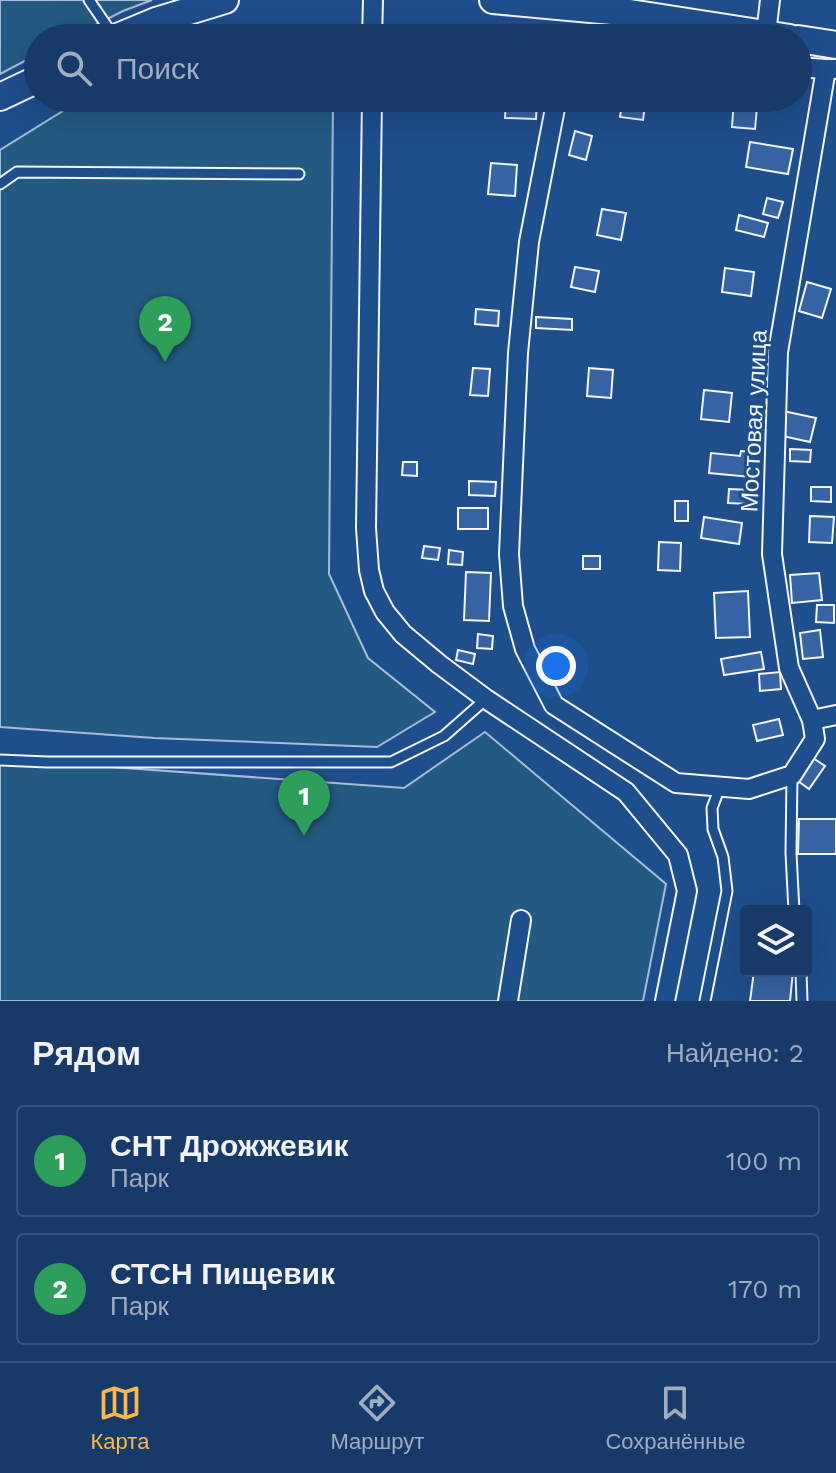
<!DOCTYPE html>
<html lang="ru">
<head>
<meta charset="utf-8">
<style>
  body { margin:0; font-family:"Work Sans",sans-serif; background:#20416f; color:#f1f3f6 }
  .controls { position:absolute; right:24px; bottom:24px; display:grid; overflow:hidden; border-radius:8px; box-shadow:0 8px 32px #0002 }
  .controls button { width:72px; height:72px; display:grid; place-items:center; padding:0; border:0; border-bottom:2px solid #36547d; background:#173a69; color:#f1f3f6; font:40px sans-serif }
  .you { position:absolute; left:556px; top:666px; width:28px; height:28px; margin:-20px; border:6px solid #fff; border-radius:50%; background:#1a73e8; box-shadow:0 0 0 12px #1a73e833 }
  .badge { display:grid; place-items:center; width:52px; height:52px; border-radius:50%; background:#ffb74d; color:#fff; font-size:26px; font-weight:700 }
  .pin { position:absolute; translate:-50% -66px; filter:drop-shadow(0 2px 4px #0008) }
  .pin::after { content:''; position:absolute; top:42px; width:28px; height:24px; background:inherit; clip-path:polygon(0 0,100% 0,50% 100%) }
  .list { margin:0; padding:0; list-style:none }
  h2 { display:flex; justify-content:space-between; align-items:center; height:104px; margin:0; padding:0 32px; font-size:34px }
  h2 small { font-size:26px; font-weight:400; color:#9eadc0 }
  .list li { display:grid; grid-template-columns:52px 1fr auto; gap:24px; align-items:center; box-sizing:border-box; height:112px; margin:0 16px 16px; padding:0 16px; border:2px solid #36547d; border-radius:8px }
  .list b { display:block; font-size:30px; white-space:nowrap }
  .list p { margin:0; font-size:26px; white-space:nowrap; color:#9eadc0 }
  .list em { font-size:26px; font-style:normal; color:#9eadc0 }
  .icon { flex:none; width:44px; height:44px; fill:none; stroke:currentColor; stroke-width:2; stroke-linecap:round; stroke-linejoin:round }
  .map { position:relative; flex:none; width:836px; height:1001px; overflow:hidden }
  .search { position:absolute; background:#173a69; box-shadow:0 8px 32px #0002; left:24px; right:24px; top:24px; height:88px; display:flex; align-items:center; gap:20px; box-sizing:border-box; padding:0 28px; border-radius:44px; color:#9eadc0; font-size:30px }
  .sheet { height:360px; background:#173a69 }
  nav { display:flex; justify-content:space-around; align-items:center; box-sizing:border-box; height:112px; border-top:2px solid #36547d; background:#173a69; font-size:22px; color:#9eadc0 }
  nav a { display:grid; justify-items:center; gap:4px }
  nav .on { color:#ffb74d }
  .map>svg:first-child { display:block }
</style>
</head>
<body>
<div class="map">
<svg width="836" height="1001" viewBox="0 0 836 1001">
  <rect width="100%" height="100%" fill="#1f4e8c"/>
  <g fill="#245a82" stroke="#a8bbd7" stroke-width="2">
    <polygon points="0,0 152,0 123,11 70,38 38,38 38,54 0,74"/>
    <polygon points="84,98 333,98 329,574 368,658 435,712 377,747 154,738 0,727 0,150"/>
    <polygon points="485,732 666,884 643,1001 0,1001 0,759 404,788"/>
  </g>
  <g fill="#3563a3" stroke="#f2f6ff" stroke-width="2">
    <polygon points="506,98 537,98 536,119 505,118"/>
    <polygon points="623,98 646,98 643,120 620,117"/>
    <polygon points="734,98 758,98 755,129 732,127"/>
    <polygon points="575,131 592,136 586,160 569,155"/>
    <polygon points="750,142 793,149 788,174 746,167"/>
    <polygon points="491,163 517,165 515,196 488,194"/>
    <polygon points="767,198 783,202 778,218 763,214"/>
    <polygon points="602,209 626,213 621,240 597,235"/>
    <polygon points="739,215 768,223 764,237 736,230"/>
    <polygon points="575,267 599,271 595,292 571,287"/>
    <polygon points="725,268 754,272 751,296 722,292"/>
    <polygon points="807,282 831,289 822,318 799,311"/>
    <polygon points="476,309 499,311 498,326 475,324"/>
    <polygon points="536,317 572,319 572,330 536,328"/>
    <polygon points="473,368 490,369 488,396 470,395"/>
    <polygon points="589,368 613,370 611,398 587,396"/>
    <polygon points="704,390 732,393 729,422 701,419"/>
    <polygon points="783,411 816,418 810,442 778,435"/>
    <polygon points="790,449 811,450 810,462 790,461"/>
    <polygon points="741,451 753,452 751,477 709,473 711,453 740,456"/>
    <polygon points="403,462 417,462 417,476 402,475"/>
    <polygon points="469,481 496,482 495,496 469,495"/>
    <polygon points="811,487 831,487 831,502 811,501"/>
    <polygon points="729,489 750,490 749,504 728,503"/>
    <rect x="675" y="501" width="13" height="20"/>
    <rect x="458" y="508" width="30" height="21"/>
    <polygon points="810,516 834,517 832,543 809,542"/>
    <polygon points="704,517 742,523 739,544 701,538"/>
    <polygon points="659,542 681,543 680,571 658,570"/>
    <polygon points="424,546 440,548 438,560 422,558"/>
    <polygon points="449,550 463,552 462,565 448,564"/>
    <rect x="583" y="556" width="17" height="13"/>
    <polygon points="466,572 491,573 489,621 464,620"/>
    <polygon points="819,573 822,600 792,603 790,575"/>
    <polygon points="748,591 750,637 716,638 714,593"/>
    <polygon points="817,605 834,605 834,623 816,622"/>
    <polygon points="820,630 823,657 803,659 800,633"/>
    <polygon points="478,634 493,636 492,649 477,648"/>
    <polygon points="458,650 475,654 473,664 456,660"/>
    <polygon points="761,652 764,669 724,675 721,659"/>
    <polygon points="780,672 781,689 760,691 759,674"/>
    <polygon points="779,719 783,735 757,741 753,725"/>
    <polygon points="813,758 825,766 809,789 798,781"/>
    <polygon points="799,819 836,819 836,854 798,854"/>
    <polygon points="754,971 793,971 790,1001 750,1001"/>
  </g>
  <g fill="none" stroke-linecap="round" stroke-linejoin="round">
    <defs>
      <g id="lane">
        <polyline points="89,0 113,35"/>
        <polyline points="0,184 17,172 299,174"/>
        <polyline points="0,760 47,762 391,762 444,736 486,699"/>
        <polyline points="792,775 791,853 794,911"/>
        <polyline points="801,971 802,1001"/>
        <polyline points="705,1001 727,891 723,857 713,829 712,808 720,787"/>
      </g>
      <g id="street">
        <polyline points="766,34 770,0"/>
        <polyline points="372,38 373,0"/>
        <polyline points="798,67 826,69"/>
        <polyline points="372,98 366,528 369,570 374,591 385,612 403,634 439,664 486,699 626,792 678,855 687,891 665,1001"/>
        <polyline points="557,98 529,242 518,353 509,554 513,606 525,649 554,705 676,783 749,789 792,775 815,739 812,720 789,668 772,554 778,352 826,69 836,69"/>
        <polyline points="812,720 836,715"/>
        <polyline points="508,1001 521,920"/>
      </g>
      <g id="secondary">
        <polyline points="493,0 623,12 790,38"/>
        <polyline points="115,38 156,21 225,0"/>
        <polyline points="798,39 836,45"/>
        <polyline points="0,97 38,79"/>
      </g>
    </defs>
    <use href="#lane" stroke="#f2f6ff" stroke-width="13"/>
    <use href="#street" stroke="#f2f6ff" stroke-width="22"/>
    <use href="#secondary" stroke="#f2f6ff" stroke-width="30"/>
    <use href="#lane" stroke="#1f4e8c" stroke-width="9"/>
    <use href="#street" stroke="#1f4e8c" stroke-width="18"/>
    <use href="#secondary" stroke="#1f4e8c" stroke-width="26"/>
  </g>
  <g text-anchor="middle" stroke-width="6" stroke-linejoin="round" paint-order="stroke">
    <g font-size="24" fill="#f2f6ff" stroke="#1f4e8c">
      <text transform="translate(754 421) rotate(-87)" y="8">Мостовая улица</text>
    </g>
  </g>
</svg>
<div class="controls">
<button><svg class="icon" aria-label="layers" viewBox="0 0 24 24"><path d="M12 4l9 5-9 5-9-5zM3 14l9 5 9-5"/></svg></button>
</div>
<div class="you"></div>
<div class="pin badge" style="left:304px;top:836px;background:#2e9e5b">1</div>
<div class="pin badge" style="left:165px;top:362px;background:#2e9e5b">2</div>
<div class="search"><svg class="icon" aria-label="search" viewBox="0 0 24 24"><circle cx="10" cy="10" r="6"/><path d="M15 15l6 6"/></svg>Поиск</div>
</div>
<section class="sheet">
<h2>Рядом<small>Найдено: 2</small></h2>
<ul class="list">
<li><span class="badge" style="background:#2e9e5b">1</span><div><b>СНТ Дрожжевик</b><p>Парк</p></div><em>100 m</em></li>
<li><span class="badge" style="background:#2e9e5b">2</span><div><b>СТСН Пищевик</b><p>Парк</p></div><em>170 m</em></li>
</ul>
</section>
<nav>
<a class="on"><svg class="icon" aria-label="map" viewBox="0 0 24 24"><path d="M3 6l6-2 6 2 6-2v14l-6 2-6-2-6 2zM9 4v14M15 6v14"/></svg>Карта</a>
<a><svg class="icon" aria-label="directions" viewBox="0 0 24 24"><path d="M12 3l9 9-9 9-9-9zM9 14v-3h6M13 9l2 2-2 2"/></svg>Маршрут</a>
<a><svg class="icon" aria-label="saved" viewBox="0 0 24 24"><path d="M7 4h10v16l-5-4-5 4z"/></svg>Сохранённые</a>
</nav>
</body>
</html>
